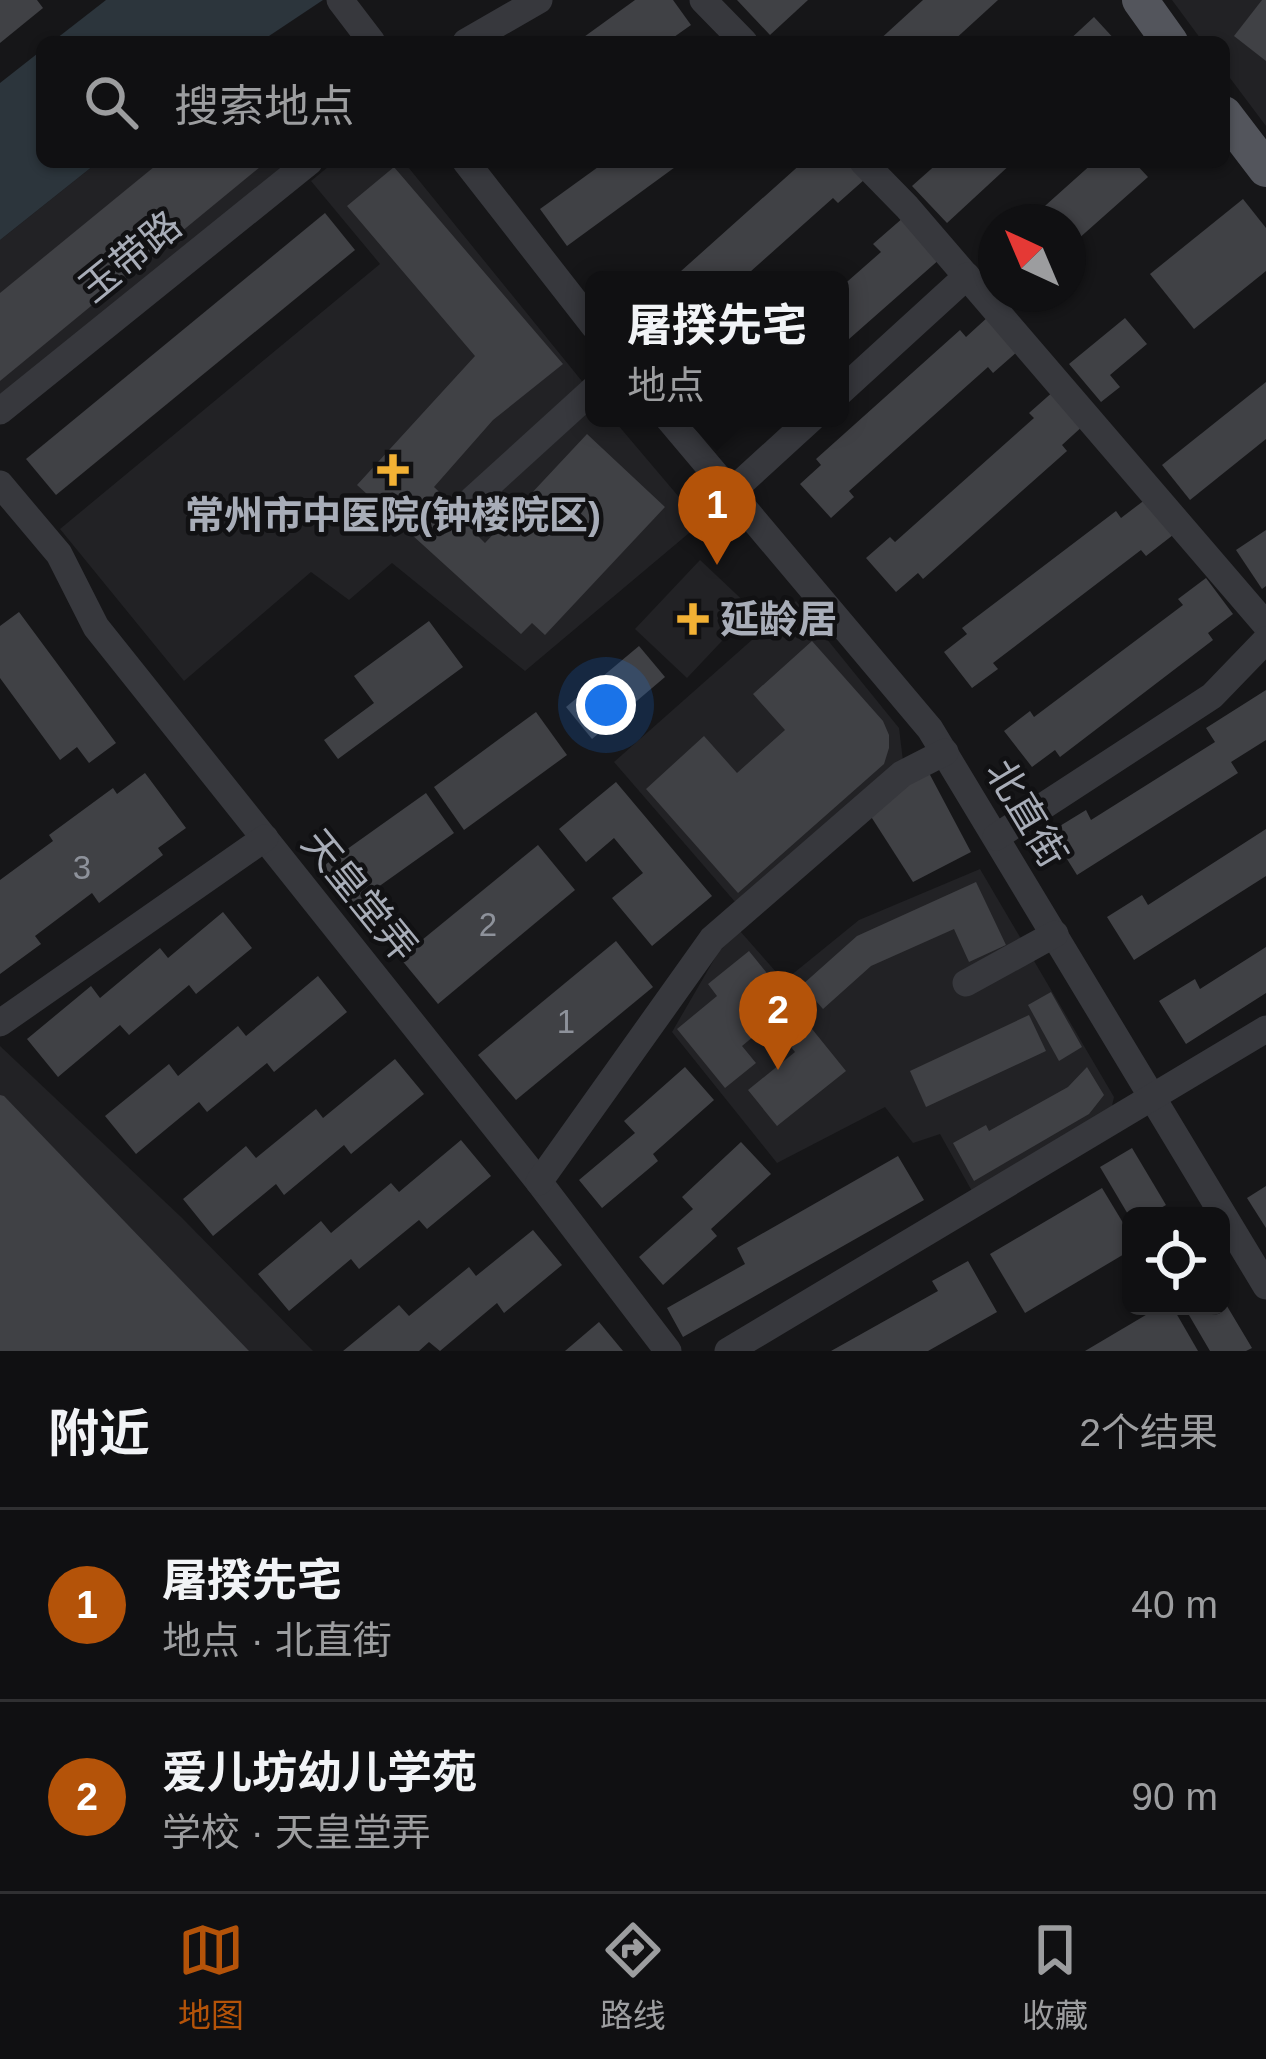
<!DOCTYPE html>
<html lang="zh">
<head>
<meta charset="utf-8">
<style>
  body { margin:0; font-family:Arial,"Noto Sans SC",sans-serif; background:#19191b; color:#f1f3f6 }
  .controls { position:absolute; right:36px; bottom:36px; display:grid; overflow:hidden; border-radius:18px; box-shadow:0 3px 9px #0004 }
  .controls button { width:108px; height:108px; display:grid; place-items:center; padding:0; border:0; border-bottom:3px solid #303032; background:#101012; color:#f1f3f6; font:60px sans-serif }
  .compass { position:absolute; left:978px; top:204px; width:108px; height:108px; border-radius:50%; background:#101012; box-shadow:0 3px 9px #0004; rotate:316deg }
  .you { position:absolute; left:606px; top:705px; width:42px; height:42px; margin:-30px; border:9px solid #fff; border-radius:50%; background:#1a73e8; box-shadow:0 0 0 18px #1a73e833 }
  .badge { display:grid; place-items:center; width:78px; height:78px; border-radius:50%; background:#b45309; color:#fff; font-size:39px; font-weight:700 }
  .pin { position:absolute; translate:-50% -99px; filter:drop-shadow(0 3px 6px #0008) }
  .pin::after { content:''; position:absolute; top:63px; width:42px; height:36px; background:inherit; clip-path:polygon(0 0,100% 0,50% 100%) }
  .popup { position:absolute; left:585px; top:271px; width:264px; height:156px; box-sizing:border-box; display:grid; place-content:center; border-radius:18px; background:#101012; filter:drop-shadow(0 3px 9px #0005); font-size:39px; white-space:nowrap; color:#9c9d9f }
  .popup b { font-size:45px; color:#f1f3f6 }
  .popup::after { content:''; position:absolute; left:50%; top:100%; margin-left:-24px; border:24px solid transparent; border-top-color:#101012 }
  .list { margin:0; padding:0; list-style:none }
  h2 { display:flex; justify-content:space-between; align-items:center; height:156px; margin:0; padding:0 48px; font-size:51px }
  h2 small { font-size:39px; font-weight:400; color:#9c9d9f }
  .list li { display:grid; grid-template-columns:78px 1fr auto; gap:36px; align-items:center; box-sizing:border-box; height:192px; padding:0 48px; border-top:3px solid #303032 }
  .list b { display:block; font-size:45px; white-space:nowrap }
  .list p { margin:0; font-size:39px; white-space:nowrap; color:#9c9d9f }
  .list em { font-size:39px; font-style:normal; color:#9c9d9f }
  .icon { flex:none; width:66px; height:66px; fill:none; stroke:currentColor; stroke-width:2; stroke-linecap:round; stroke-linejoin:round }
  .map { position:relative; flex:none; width:1266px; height:1351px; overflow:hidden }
  .search { position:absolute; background:#101012; box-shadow:0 3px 9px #0004; left:36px; right:36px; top:36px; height:132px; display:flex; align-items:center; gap:30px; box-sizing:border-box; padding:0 42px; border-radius:18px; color:#9c9d9f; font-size:45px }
  .sheet { height:540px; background:#101012 }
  nav { display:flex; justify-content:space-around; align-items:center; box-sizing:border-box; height:168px; border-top:3px solid #303032; background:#101012; font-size:33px; color:#9c9d9f }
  nav a { display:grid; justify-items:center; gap:6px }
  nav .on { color:#b45309 }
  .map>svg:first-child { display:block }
</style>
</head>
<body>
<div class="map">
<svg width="1266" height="1351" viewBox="0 0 1266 1351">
  <rect width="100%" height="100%" fill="#161618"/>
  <g fill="#222225">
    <polygon points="1172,0 1266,0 1266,126 1224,70 1224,42 1203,42"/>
    <polygon points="98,162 288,162 0,398 0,240"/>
    <polygon points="334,162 404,162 594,396 594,418 612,418 701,523 525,671 392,563 349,600 311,572 184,681 60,529 380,264 311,181"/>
    <polygon points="700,560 752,609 687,678 635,629"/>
    <polygon points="796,601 899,728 903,761 736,903 614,762"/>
    <polygon points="980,869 1114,1097 1110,1115 973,1193 940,1134 913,1143 885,1107 777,1163 672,1032 719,951 740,931 784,981 859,920"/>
    <polygon points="0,1046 181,1217 313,1351 0,1351"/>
  </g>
  <g fill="#2c353c">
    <polygon points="106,0 323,0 260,42 52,42"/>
    <polygon points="42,50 42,162 98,162 0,240 0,83"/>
  </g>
  <g fill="#404145">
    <polygon points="0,0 37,0 43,8 0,43"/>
    <polygon points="635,0 673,0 691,25 667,42 577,42"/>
    <polygon points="737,0 808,0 770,35"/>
    <polygon points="923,0 998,0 952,42 877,42"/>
    <polygon points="1262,0 1266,0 1266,61 1234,36"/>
    <polygon points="1094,17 1117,42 1067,42"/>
    <polygon points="160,162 266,162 0,381 0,293"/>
    <polygon points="605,162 682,162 567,246 540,209"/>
    <polygon points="803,162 810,167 816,162 847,162 864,180 838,203 833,198 741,280 671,280"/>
    <polygon points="939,162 1013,162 947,223 912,186"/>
    <polygon points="1094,162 1134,162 1148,177 1068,248 1068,222 1027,222"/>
    <polygon points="394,167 563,364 493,420 434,487 482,532 478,536 485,543 587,434 665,507 545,635 532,623 521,634 357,485 475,356 347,206"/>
    <polygon points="1243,199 1266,228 1266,271 1194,329 1150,274"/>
    <polygon points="325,213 355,250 56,495 26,459"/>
    <polygon points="904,217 941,258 840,347 840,288 881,252 873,244"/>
    <polygon points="989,316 1019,350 993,373 988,367 849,491 854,497 831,518 800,484 821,465 816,459 960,330 966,337"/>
    <polygon points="1125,318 1147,344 1110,375 1120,387 1101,402 1069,364"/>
    <polygon points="1266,382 1266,439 1190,500 1162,465"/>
    <polygon points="1055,390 1085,424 1062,445 1067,451 923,579 918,573 896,592 866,558 890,537 895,542 1034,418 1029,413"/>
    <polygon points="1146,499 1173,535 1146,556 1141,550 993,663 998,669 972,688 944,652 967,634 962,628 1116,511 1121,518"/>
    <polygon points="1266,530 1266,586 1262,589 1236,550"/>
    <polygon points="1206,578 1233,614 1208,633 1213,640 1060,757 1055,750 1032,767 1004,731 1030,711 1034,717 1183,605 1178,599"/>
    <polygon points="19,612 116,743 89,763 77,747 60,760 0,678 0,626"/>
    <polygon points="429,621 463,667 338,759 324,740 374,703 354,676"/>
    <polygon points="812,641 883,721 889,735 889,748 884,764 738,893 646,789 704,736 737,773 785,730 753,694"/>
    <polygon points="639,646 665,677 592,739 566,707"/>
    <polygon points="1266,690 1266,740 1231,762 1238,773 1077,875 1050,832 1086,810 1091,820 1215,742 1206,728"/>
    <polygon points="536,712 567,755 464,830 434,787"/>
    <polygon points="145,773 186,828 158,848 163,855 99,903 92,893 35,936 41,944 0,974 0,880 53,841 49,835 113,788 117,794"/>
    <polygon points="929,773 971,852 913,882 870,815 908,783"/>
    <polygon points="616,782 712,896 652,946 612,898 643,873 614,838 586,862 559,829"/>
    <polygon points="426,793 454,833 350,907 322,867"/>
    <polygon points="1266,829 1266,876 1134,960 1107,917 1142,895 1148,905"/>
    <polygon points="538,845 575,890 438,1004 400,958"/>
    <polygon points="976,882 1006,945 969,962 954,929 871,966 823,1009 802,985 857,936"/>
    <polygon points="223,912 252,948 196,994 189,985 129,1035 120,1025 58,1077 27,1039 91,986 100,998 160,948 168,958"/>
    <polygon points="616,941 653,987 516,1100 478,1055"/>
    <polygon points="1266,947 1266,993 1186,1044 1159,1001 1195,979 1200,989"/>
    <polygon points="749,951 846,1071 777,1126 748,1090 795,1052 771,1022 742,1046 756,1063 725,1088 677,1029 717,996 708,984"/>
    <polygon points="318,976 347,1012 274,1072 267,1063 207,1112 199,1102 136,1154 105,1116 169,1064 178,1076 238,1026 246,1036"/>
    <polygon points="1051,992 1082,1047 1059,1061 1028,1005"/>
    <polygon points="1029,1015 1046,1051 926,1107 910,1071"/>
    <polygon points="395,1059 424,1094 351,1154 344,1145 284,1195 276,1184 213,1236 183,1199 246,1146 256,1158 316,1109 323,1118"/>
    <polygon points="685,1067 714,1100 653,1154 658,1161 602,1208 579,1180 635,1133 624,1121"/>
    <polygon points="1087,1067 1104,1095 1089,1114 974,1181 953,1143 986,1125 989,1131 1068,1087"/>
    <polygon points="0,1095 4,1096 249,1351 0,1351"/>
    <polygon points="461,1140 491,1176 427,1229 419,1220 359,1269 351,1259 289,1311 258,1274 321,1221 331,1233 391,1183 399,1192"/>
    <polygon points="741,1142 771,1174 711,1229 717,1236 663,1285 639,1257 693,1209 682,1197"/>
    <polygon points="1132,1148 1166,1205 1147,1216 1129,1216 1100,1167"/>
    <polygon points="898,1156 924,1200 683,1337 667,1308 745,1264 737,1248"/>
    <polygon points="1266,1186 1266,1228 1247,1198"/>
    <polygon points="1102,1188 1131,1236 1131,1250 1025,1313 990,1254"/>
    <polygon points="533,1230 562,1265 504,1313 497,1303 440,1351 429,1342 419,1351 343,1351 399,1305 409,1316 469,1267 476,1276"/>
    <polygon points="968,1261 997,1312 928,1351 831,1351 938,1291 932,1281"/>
    <polygon points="1221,1296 1252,1348 1246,1351 1210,1351 1186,1310 1193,1306 1221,1306"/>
    <polygon points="1161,1306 1172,1306 1198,1351 1085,1351"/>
    <polygon points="599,1322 623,1351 565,1351"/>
  </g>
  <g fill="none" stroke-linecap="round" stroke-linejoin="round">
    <g stroke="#37383d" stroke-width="27">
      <polyline points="340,0 372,42"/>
      <polyline points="703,0 744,42"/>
      <polyline points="466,42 539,0"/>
      <polyline points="466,162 594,326"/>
      <polyline points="863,162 907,207 1266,625"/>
      <polyline points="840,392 967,276"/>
      <polyline points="0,411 309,162"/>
      <polyline points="668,418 930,729 1266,1286"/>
      <polyline points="0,484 59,554 96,627 539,1182 668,1351"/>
      <polyline points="731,492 812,418"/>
      <polyline points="472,500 594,389"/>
      <polyline points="996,837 1212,696 1266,640"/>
      <polyline points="966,983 1055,934"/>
      <polyline points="0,1023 265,838"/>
      <polyline points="539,1182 712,939 902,774 945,752"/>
      <polyline points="728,1351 1266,1029"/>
    </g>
    <g stroke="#53555c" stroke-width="36">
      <polyline points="1140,0 1170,42"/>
      <polyline points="1224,114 1266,169"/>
    </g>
  </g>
  <g fill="#f2b134" stroke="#111113" stroke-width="4.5">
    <path d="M387 452h12v12h12v12h-12v12h-12v-12h-12v-12h12z"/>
    <path d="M687 601h12v12h12v12h-12v12h-12v-12h-12v-12h12z"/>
  </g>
  <g text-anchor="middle" stroke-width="9" stroke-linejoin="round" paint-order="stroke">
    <g font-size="33" fill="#8e929b">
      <text x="82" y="879">3</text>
      <text x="488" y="936">2</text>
      <text x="566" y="1033">1</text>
    </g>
    <g font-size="39" fill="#a8adb8" stroke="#111113">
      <text transform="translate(130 256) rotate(-39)" y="14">玉带路</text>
      <text transform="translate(1027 813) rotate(59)" y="14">北直街</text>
      <text transform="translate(360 895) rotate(51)" y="14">天皇堂弄</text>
    </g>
    <g font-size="39" font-weight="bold" fill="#a8adb8" stroke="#111113">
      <text x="393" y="529">常州市中医院(钟楼院区)</text>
      <text x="720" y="633" text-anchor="start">延龄居</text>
    </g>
  </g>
</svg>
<div class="controls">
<button><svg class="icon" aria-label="locate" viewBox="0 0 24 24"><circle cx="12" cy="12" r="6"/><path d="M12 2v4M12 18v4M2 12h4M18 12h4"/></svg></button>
</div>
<svg class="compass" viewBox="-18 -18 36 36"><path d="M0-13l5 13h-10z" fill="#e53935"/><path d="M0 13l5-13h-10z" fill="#9c9d9f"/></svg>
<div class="you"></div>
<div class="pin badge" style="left:717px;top:565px">1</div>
<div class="popup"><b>屠揆先宅</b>地点</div>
<div class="pin badge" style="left:778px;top:1070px">2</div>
<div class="search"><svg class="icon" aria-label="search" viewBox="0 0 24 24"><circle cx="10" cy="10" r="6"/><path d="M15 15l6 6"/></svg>搜索地点</div>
</div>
<section class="sheet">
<h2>附近<small>2个结果</small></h2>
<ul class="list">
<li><span class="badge">1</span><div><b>屠揆先宅</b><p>地点 · 北直街</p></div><em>40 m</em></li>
<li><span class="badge">2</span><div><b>爱儿坊幼儿学苑</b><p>学校 · 天皇堂弄</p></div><em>90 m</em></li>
</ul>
</section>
<nav>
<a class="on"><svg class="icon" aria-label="map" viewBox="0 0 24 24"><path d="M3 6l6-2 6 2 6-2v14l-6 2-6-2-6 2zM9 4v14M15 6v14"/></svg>地图</a>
<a><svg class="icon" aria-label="directions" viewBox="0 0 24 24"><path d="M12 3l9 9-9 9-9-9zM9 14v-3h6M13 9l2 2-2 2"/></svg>路线</a>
<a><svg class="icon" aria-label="saved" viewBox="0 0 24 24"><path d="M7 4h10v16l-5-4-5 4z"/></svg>收藏</a>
</nav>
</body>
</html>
